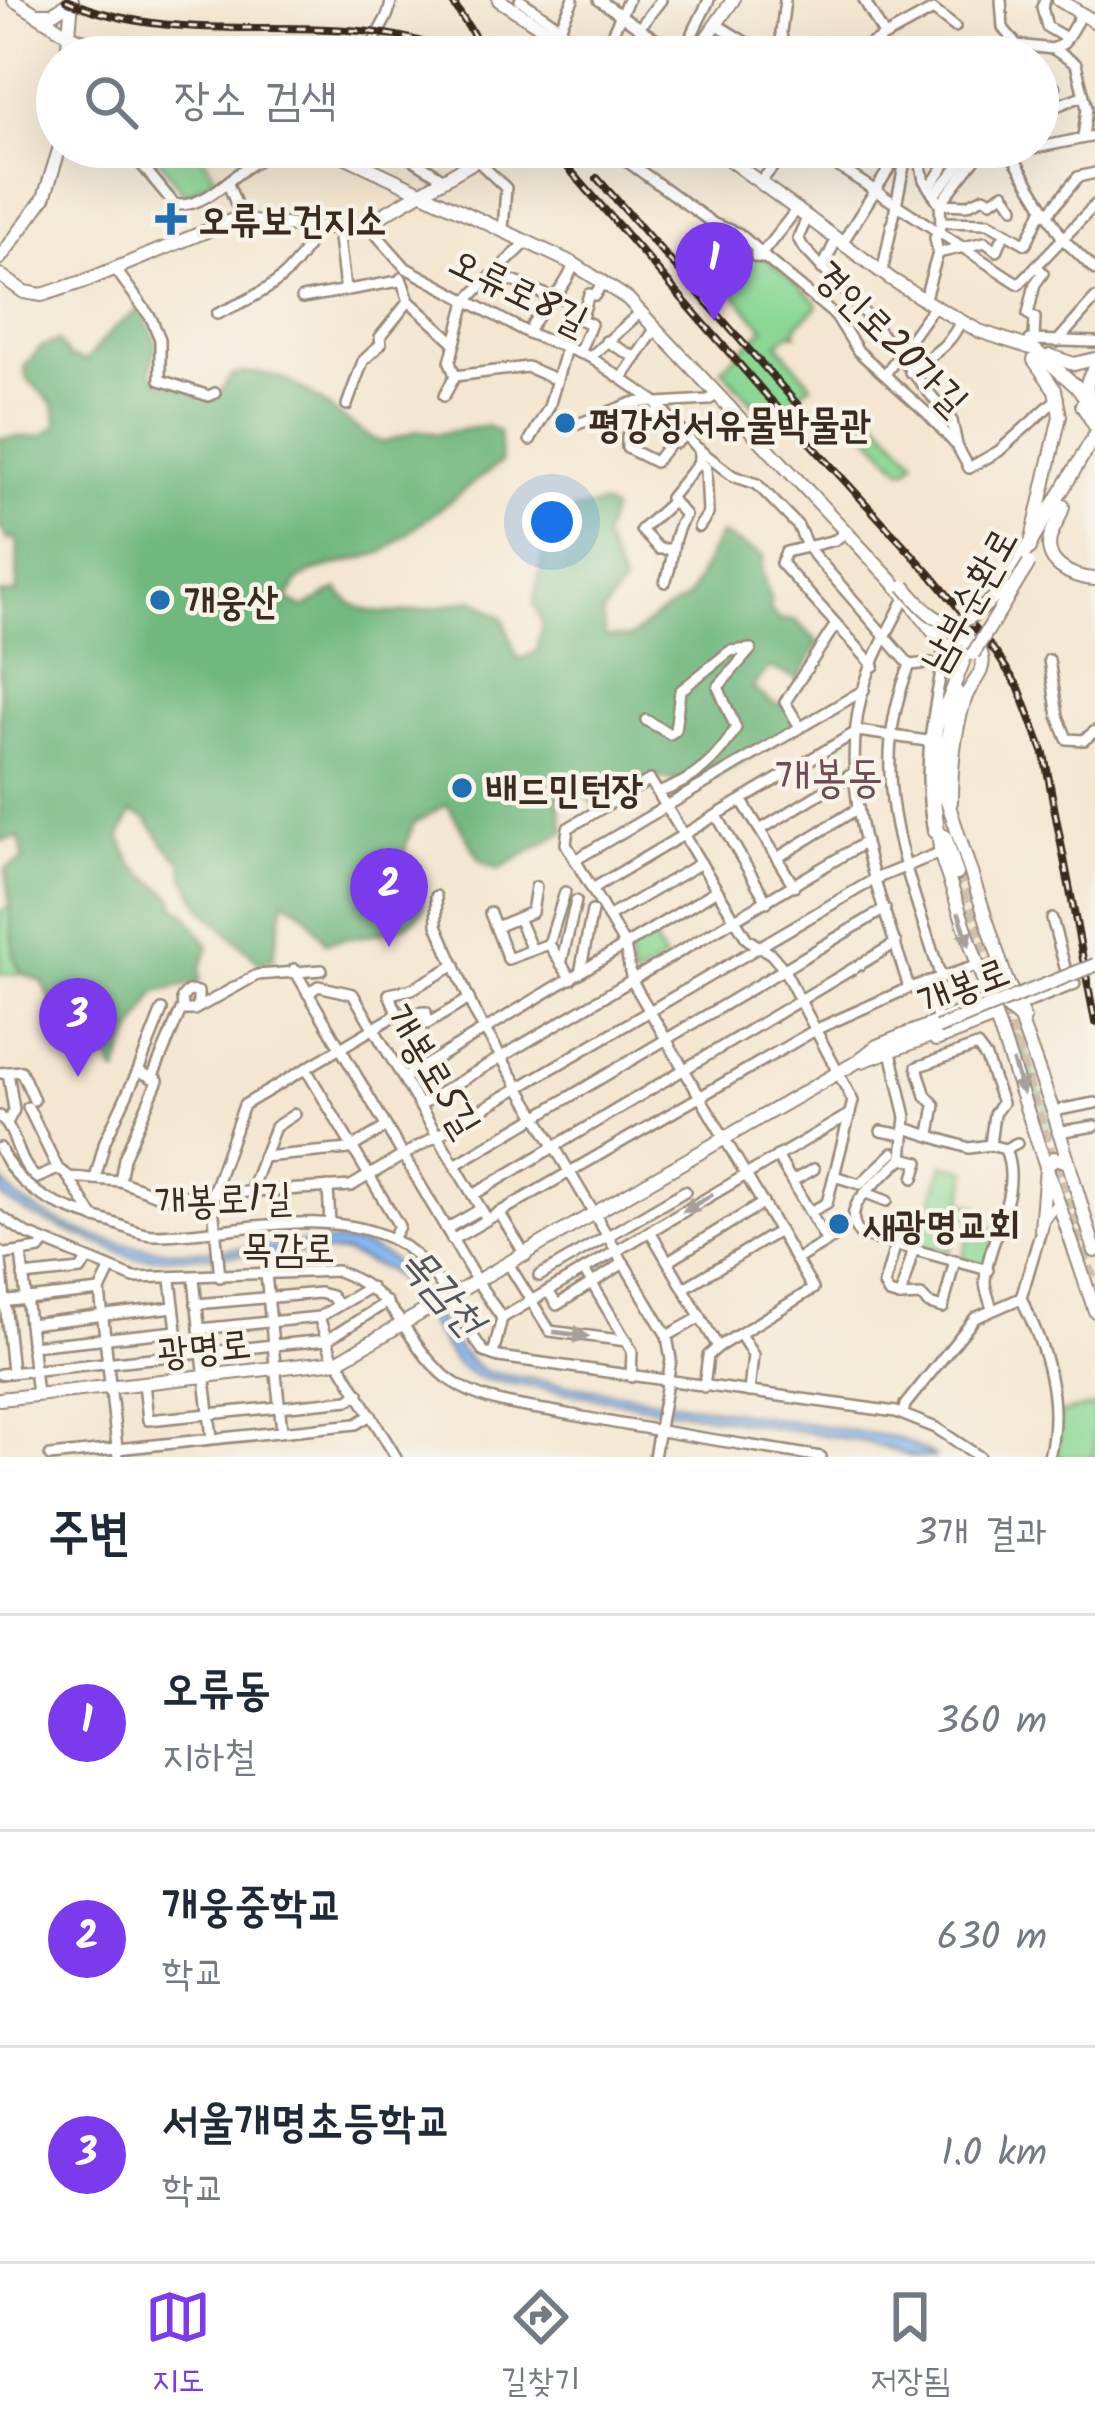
<!DOCTYPE html>
<html lang="ko">
<head>
<meta charset="utf-8">
<style>
  body { margin:0; font-family:Kalam,"Poor Story",sans-serif; background:#f2f2f3; color:#1f2937 }
  .you { position:absolute; left:552px; top:522px; width:42px; height:42px; margin:-30px; border:9px solid #fff; border-radius:50%; background:#1a73e8; box-shadow:0 0 0 18px #1a73e833 }
  .badge { display:grid; place-items:center; width:78px; height:78px; border-radius:50%; background:#7c3aed; color:#fff; font-size:39px; font-weight:700 }
  .pin { position:absolute; translate:-50% -99px; filter:drop-shadow(0 3px 6px #0008) }
  .pin::after { content:''; position:absolute; top:63px; width:42px; height:36px; background:inherit; clip-path:polygon(0 0,100% 0,50% 100%) }
  .list { margin:0; padding:0; list-style:none }
  h2 { display:flex; justify-content:space-between; align-items:center; height:156px; margin:0; padding:0 48px; font-size:51px }
  h2 small { font-size:39px; font-weight:400; color:#747a83 }
  .list li { display:grid; grid-template-columns:78px 1fr auto; gap:36px; align-items:center; box-sizing:border-box; height:216px; padding:0 48px; border-top:3px solid #e0e1e3 }
  .list b { display:block; font-size:45px; white-space:nowrap }
  .list p { margin:0; font-size:39px; white-space:nowrap; color:#747a83 }
  .list em { font-size:39px; font-style:normal; color:#747a83 }
  .icon { flex:none; width:66px; height:66px; fill:none; stroke:currentColor; stroke-width:2; stroke-linecap:round; stroke-linejoin:round }
  .map { position:relative; flex:none; width:1095px; height:1457px; overflow:hidden }
  .search { position:absolute; background:#fff; box-shadow:0 12px 48px #0002; left:36px; right:36px; top:36px; height:132px; display:flex; align-items:center; gap:30px; box-sizing:border-box; padding:0 42px; border-radius:66px; color:#747a83; font-size:45px }
  .sheet { height:804px; background:#fff }
  nav { display:flex; justify-content:space-around; align-items:center; box-sizing:border-box; height:168px; border-top:3px solid #e0e1e3; background:#fff; font-size:33px; color:#747a83 }
  nav a { display:grid; justify-items:center; gap:6px }
  nav .on { color:#7c3aed }
  .map>svg:first-child { display:block }
</style>
</head>
<body>
<div class="map">
<svg width="1095" height="1457" viewBox="0 0 1095 1457">
  <rect width="100%" height="100%" fill="#f7f3e8"/>
  <filter id="ink" filterUnits="userSpaceOnUse"><feTurbulence type="fractalNoise" baseFrequency=".00833" numOctaves="2"/><feDisplacementMap in="SourceGraphic" scale="24" xChannelSelector="R" yChannelSelector="G"/><feConvolveMatrix kernelMatrix="1 2 1 2 8 2 1 2 1" color-interpolation-filters="sRGB"/></filter>
  <filter id="wash" filterUnits="userSpaceOnUse"><feTurbulence type="fractalNoise" baseFrequency=".004" numOctaves="4" result="noise"/><feDisplacementMap in="SourceGraphic" scale="48" xChannelSelector="R" yChannelSelector="G"/><feGaussianBlur stdDeviation="2.7" result="paint"/><feColorMatrix in="noise" values="0 0 0 0 0 0 0 0 0 0 0 0 0 0 0 0 0 1.4 0 .05"/><feComposite in="paint" operator="in"/></filter>
  <g filter="url(#wash)">
    <rect width="100%" height="100%" fill="#f4e6d0"/>
    <g fill="#8bd895" stroke="#63815a" stroke-width="3">
      <polygon points="160,147 197,147 215,176 186,196 155,154"/>
      <polygon points="741,243 766,258 817,302 817,307 796,326 796,334 791,332 778,344 811,384 770,422 722,369 764,328 715,273 710,276 707,272"/>
      <polygon points="871,412 915,460 908,469 902,469 859,425"/>
      <polygon points="10,906 14,958 22,974 0,974 0,912"/>
      <polygon points="650,934 665,960 633,979 627,946"/>
      <polygon points="1013,1034 1019,1035 1052,1122 1049,1127 1041,1126"/>
      <polygon points="943,1164 968,1170 963,1203 977,1206 974,1217 961,1214 949,1253 920,1245"/>
      <polygon points="973,1224 1000,1232 989,1267 962,1258"/>
      <polygon points="1095,1406 1095,1457 1057,1457 1060,1413"/>
    </g>
    <path fill="#70b87e" stroke="#56714e" stroke-width="3" d="M140,309L156,341L151,372L159,382L215,399L231,376C293,358 332,421 383,443L419,430L436,434L487,426L499,432L501,462L382,553L314,571L299,580L287,599L303,608L338,589C365,632 434,605 475,600L503,618L518,660L537,652L542,623L534,604L548,526L561,514L602,504L612,510L603,538L623,584L602,615L605,637L630,638L658,615L688,598L720,534L764,556C757,582 773,587 770,610L779,620H795L819,643L798,679L769,667L752,688L774,704L784,705L797,729L688,793L682,783L651,776L597,808L581,788L557,795L565,831L499,869L481,861L447,804L414,823C410,834 403,846 405,859C411,887 446,909 400,927C377,936 351,936 326,943L306,914L284,899L273,959L260,963L203,909L185,877L182,862L165,846L147,819L132,812L120,836L133,866L173,897L175,906L187,915L209,947L200,968V982L156,992L124,1049L118,1073L113,1071L109,1058C86,1055 74,1036 51,1030V1000L42,981L23,974L15,958L6,869L24,859L19,838L0,841V594L17,593L18,543L15,538L8,540L0,527V438L42,436L58,425L54,405L26,377L25,366L41,347L58,341L70,357L86,361L113,329Z"/>
    <path fill="#85b8f2" stroke="#607188" stroke-width="3" d="M0,1177C13,1200 35,1210 58,1221C136,1258 183,1252 266,1247C304,1244 340,1235 376,1251C431,1275 436,1344 486,1372L878,1435L902,1440L936,1457H914L867,1442L478,1378L455,1363L407,1290L387,1270L344,1252L135,1258L32,1216L3,1198Z"/>
  </g>
  <g filter="url(#ink)">
    <g fill="none" stroke-linecap="round" stroke-linejoin="round">
      <polyline stroke="#cfc0ac" stroke-width="12" stroke-dasharray="12 6" stroke-linecap="butt" points="957,874 1095,1288"/>
      <defs>
        <g id="minor">
          <polyline points="520,0 561,28"/>
          <polyline points="599,0 681,57"/>
          <polyline points="864,0 884,35"/>
          <polyline points="1001,0 1003,28 1017,45"/>
          <polyline points="1045,0 1042,7 1047,27 1066,38"/>
          <polyline points="716,24 766,55"/>
          <polyline points="640,27 661,0"/>
          <polyline points="559,30 573,0"/>
          <polyline points="637,45 652,48 655,39"/>
          <polyline points="969,47 973,57"/>
          <polyline points="1053,49 1076,64 1087,108 1083,137"/>
          <path d="M372,57C371,34 390,22 391,0"/>
          <polyline points="601,57 628,0"/>
          <polyline points="681,57 709,0"/>
          <polyline points="784,57 781,32 785,0"/>
          <polyline points="847,57 933,10 955,27"/>
          <polyline points="991,57 1017,45 1053,49 1064,43 1082,13"/>
          <polyline points="1038,87 1055,87"/>
          <polyline points="1056,106 1082,96"/>
          <path d="M127,147L175,205C204,207 225,182 247,167C258,159 272,154 284,147"/>
          <polyline points="393,147 444,179"/>
          <polyline points="463,147 506,188 503,230"/>
          <polyline points="607,147 714,224 738,233 756,248 756,257 762,258 763,252 757,251"/>
          <polyline points="808,147 1019,284 1095,205"/>
          <polyline points="898,147 905,151 1010,153 1095,136"/>
          <polyline points="1007,147 1063,239 1095,270"/>
          <polyline points="918,152 924,180 940,204 941,225 935,238 938,253 924,301"/>
          <polyline points="639,168 648,147"/>
          <polyline points="760,182 790,147"/>
          <polyline points="228,184 243,221"/>
          <polyline points="929,188 954,152"/>
          <polyline points="934,195 970,153"/>
          <polyline points="940,204 967,205 984,197 991,201 1004,193 1014,207"/>
          <polyline points="940,204 980,153"/>
          <polyline points="1047,215 1078,177 1095,173"/>
          <polyline points="808,216 798,238 803,247 867,316 952,421 957,445"/>
          <polyline points="941,222 989,223 1026,244 1043,208"/>
          <polyline points="367,224 406,268 528,333 590,357 654,401 697,448 733,476 757,484 798,526 808,548 910,665"/>
          <polyline points="338,229 345,289"/>
          <polyline points="842,243 901,150"/>
          <polyline points="763,252 798,208"/>
          <polyline points="938,253 985,242 997,251 1002,239"/>
          <polyline points="763,256 836,316 858,351 927,413 957,446 969,468 999,451 1058,398"/>
          <polyline points="822,269 837,238"/>
          <polyline points="116,270 151,318 160,339 160,380 209,396 215,393"/>
          <polyline points="882,273 908,147"/>
          <polyline points="496,274 556,299"/>
          <polyline points="401,278 409,301 454,342"/>
          <polyline points="302,298 399,281"/>
          <polyline points="466,301 450,362 455,376 527,367 555,379"/>
          <polyline points="466,301 528,241"/>
          <path d="M217,314C265,292 295,279 316,228"/>
          <path d="M528,333C541,302 562,298 574,264"/>
          <polyline points="1034,338 1035,318 1028,314 1035,284 1043,273 1036,266"/>
          <polyline points="1030,340 1095,342"/>
          <polyline points="606,341 636,358"/>
          <polyline points="1057,342 1095,299"/>
          <polyline points="579,353 591,324 581,320 589,294 595,295 603,281"/>
          <polyline points="590,357 641,312"/>
          <path d="M910,372C929,356 950,347 960,322"/>
          <polyline points="886,373 934,306"/>
          <polyline points="622,378 656,328"/>
          <polyline points="444,396 455,376"/>
          <polyline points="658,403 708,400 717,395"/>
          <polyline points="347,405 363,361 381,344 380,337 409,301"/>
          <polyline points="663,410 650,415 627,436 627,448 655,462 670,443 676,443 685,435"/>
          <polyline points="578,424 632,403 654,401"/>
          <polyline points="530,440 549,407 566,348"/>
          <polyline points="699,527 708,514 706,468 699,460"/>
          <polyline points="847,532 835,540 786,552 781,563 874,666"/>
          <polyline points="669,549 659,549 641,530 673,501"/>
          <path d="M665,582C676,558 668,543 685,515L670,498L699,462V449"/>
          <path d="M906,596C890,628 869,663 861,698C837,798 881,894 909,988"/>
          <polyline points="1049,660 1058,716 1067,739 1084,740 1095,731"/>
          <path d="M646,720L670,734L675,731L680,691L730,651L751,649L718,687L736,728C717,761 694,780 658,793"/>
          <polyline points="800,727 785,702 836,624"/>
          <polyline points="742,801 794,886"/>
          <polyline points="717,816 767,902"/>
          <polyline points="760,830 855,772"/>
          <path d="M933,832C922,774 931,724 942,667L947,661"/>
          <polyline points="777,858 857,809"/>
          <polyline points="575,860 864,690"/>
          <polyline points="592,889 858,731 927,741"/>
          <polyline points="436,896 437,925 475,1013 667,1336 671,1360 654,1457"/>
          <polyline points="532,912 536,887"/>
          <polyline points="490,913 508,959 549,944 571,979"/>
          <polyline points="608,917 701,863"/>
          <polyline points="518,918 532,950"/>
          <polyline points="1052,919 1070,986"/>
          <polyline points="496,927 532,912"/>
          <polyline points="549,944 565,892"/>
          <polyline points="561,964 576,901"/>
          <polyline points="294,969 478,1283 502,1318 493,1355"/>
          <polyline points="580,973 592,911"/>
          <path d="M941,978C908,871 863,776 910,665L931,663L942,667"/>
          <polyline points="924,983 938,1020"/>
          <polyline points="308,994 318,986 353,994 487,1219"/>
          <polyline points="1019,1006 1075,984"/>
          <polyline points="183,1008 182,998 188,991 198,992 198,1007"/>
          <polyline points="398,1014 389,994 412,989 455,965"/>
          <path d="M892,1056L906,1117L902,1158C884,1180 836,1202 860,1235L988,1270"/>
          <polyline points="306,1069 399,1226 392,1239"/>
          <polyline points="138,1071 162,1010"/>
          <polyline points="0,1073 21,1071 34,1100"/>
          <polyline points="152,1078 181,1010 194,1010 257,975 322,970"/>
          <polyline points="404,1078 717,890"/>
          <polyline points="420,1105 864,843"/>
          <polyline points="28,1107 58,1169 67,1175 94,1218"/>
          <polyline points="1053,1111 1095,1103"/>
          <path d="M0,1116C18,1133 17,1164 37,1178L58,1169"/>
          <polyline points="7,1123 14,1110 8,1072"/>
          <polyline points="905,1128 969,1148 990,1145 1005,1149 1017,1143"/>
          <polyline points="881,1131 904,1135"/>
          <polyline points="1057,1132 1095,1126"/>
          <polyline points="930,1134 935,1105 926,1096 917,1067 977,1046 986,1058 1002,1103 994,1114 990,1145"/>
          <path d="M0,1148C20,1195 64,1209 110,1222C124,1226 139,1235 154,1235C231,1235 318,1205 392,1239C436,1260 456,1316 484,1352L499,1357L896,1412L936,1428L980,1457"/>
          <polyline points="777,1156 826,1240"/>
          <polyline points="263,1157 349,1149 386,1127"/>
          <polyline points="902,1158 919,1162 914,1178"/>
          <polyline points="455,1165 885,909"/>
          <polyline points="834,1176 860,1184 893,1153"/>
          <polyline points="68,1177 120,1181"/>
          <polyline points="95,1179 105,1141 138,1071 158,1080 124,1158 120,1181 162,1197 351,1186 875,879 939,853"/>
          <polyline points="792,1181 814,1169"/>
          <polyline points="328,1187 330,1224"/>
          <polyline points="250,1192 275,1127 295,1114"/>
          <polyline points="866,1193 887,1201"/>
          <polyline points="473,1195 896,943"/>
          <polyline points="499,1212 526,1256"/>
          <path d="M0,1216L25,1233L134,1278L337,1271C407,1296 405,1355 461,1387C493,1405 532,1407 567,1414C652,1431 736,1443 821,1457"/>
          <polyline points="446,1229 481,1209"/>
          <polyline points="650,1231 718,1347 813,1289 632,981 625,946 566,844 568,828 650,780 747,939 771,954 783,968 853,1101 827,1203 810,1212"/>
          <polyline points="452,1240 817,1029 909,988 976,966"/>
          <polyline points="896,1243 884,1285 889,1294 900,1297 921,1296 929,1304 943,1308 955,1260"/>
          <polyline points="0,1251 12,1372"/>
          <polyline points="21,1252 37,1395"/>
          <polyline points="0,1255 40,1249 45,1242"/>
          <polyline points="796,1260 841,1233"/>
          <polyline points="668,1261 763,1203"/>
          <polyline points="509,1265 550,1331 627,1341"/>
          <polyline points="110,1270 100,1291 118,1457"/>
          <polyline points="584,1270 632,1351 631,1377"/>
          <polyline points="23,1276 81,1270 86,1261"/>
          <polyline points="539,1276 685,1191"/>
          <polyline points="220,1277 212,1195 244,1105 398,1014 426,1012 427,1024 469,999"/>
          <polyline points="194,1279 202,1353 273,1345 266,1274"/>
          <polyline points="684,1288 779,1231"/>
          <polyline points="548,1291 557,1305 624,1263"/>
          <polyline points="900,1297 914,1248"/>
          <polyline points="0,1302 100,1291"/>
          <polyline points="196,1304 319,1293 331,1296 338,1305"/>
          <path d="M992,1309C990,1301 985,1290 985,1281C988,1237 1023,1195 1005,1149"/>
          <polyline points="319,1317 333,1358 338,1361 396,1457"/>
          <polyline points="502,1318 850,1114"/>
          <polyline points="29,1324 174,1307"/>
          <polyline points="199,1329 319,1317 370,1287"/>
          <polyline points="740,1334 753,1355 749,1392"/>
          <polyline points="667,1336 701,1317"/>
          <polyline points="31,1346 177,1331"/>
          <polyline points="180,1355 202,1353 212,1438"/>
          <polyline points="0,1374 180,1355 171,1280"/>
          <polyline points="144,1383 148,1420 349,1400 359,1393"/>
          <polyline points="704,1387 708,1356 718,1347"/>
          <polyline points="903,1414 905,1405 975,1318 1021,1298"/>
          <polyline points="282,1431 273,1345 327,1340 387,1302"/>
          <polyline points="50,1456 356,1424 371,1415"/>
          <path d="M1049,1457C1063,1400 1046,1349 1021,1298L1044,1220L1058,1202"/>
        </g>
        <g id="major">
          <polyline points="14,0 69,35 126,57"/>
          <polyline points="499,0 588,57"/>
          <polyline points="1059,0 1095,22"/>
          <polyline points="36,14 52,14 72,1"/>
          <polyline points="67,57 72,0"/>
          <polyline points="76,57 100,47"/>
          <polyline points="693,57 733,0"/>
          <polyline points="325,147 574,264 628,299 906,596 941,642 947,661"/>
          <polyline points="712,147 891,279 934,306 979,331 1034,349 1076,386 1095,411"/>
          <polyline points="0,258 44,198 60,147"/>
          <polyline points="0,275 24,292 42,295 85,281 233,220 316,228 367,224 499,147"/>
          <polyline points="1050,356 1074,364 1095,359"/>
          <path d="M1089,399C1085,387 1086,378 1095,369"/>
          <polyline points="1082,405 1095,426"/>
          <path d="M1063,506C1061,518 1055,523 1051,535C1041,563 1072,578 1095,579"/>
          <polyline points="1030,548 1060,416 1055,390 1034,360"/>
          <polyline points="1004,588 1095,435"/>
          <path d="M948,658L953,644L963,638C972,641 980,646 982,657C986,673 969,685 965,699C954,732 951,768 951,802"/>
          <polyline points="945,704 936,729 931,775 941,856 1095,1311"/>
          <polyline points="945,709 968,649"/>
          <polyline points="943,788 1006,979 1024,1019"/>
          <polyline points="944,796 942,761 957,692"/>
          <polyline points="945,836 957,874"/>
          <polyline points="936,1040 994,1018"/>
          <polyline points="862,1061 939,1033"/>
          <polyline points="1041,1229 1046,1168 1054,1158 1065,1161"/>
          <polyline points="0,1399 338,1361 855,1063 877,1046 992,1000 999,1001 1020,1019 1053,1111 1095,1251"/>
        </g>
      </defs>
      <use href="#minor" stroke="#988877" stroke-width="14"/>
      <use href="#major" stroke="#988877" stroke-width="16"/>
      <use href="#minor" stroke="#fff" stroke-width="9"/>
      <use href="#major" stroke="#fff" stroke-width="12"/>
      <defs>
        <g id="rail">
          <path d="M66,0C192,56 350,0 461,57"/>
          <polyline points="451,0 488,57"/>
          <polyline points="550,147 767,396 931,575 996,653 1019,688 1044,754 1095,1022"/>
          <polyline points="597,178 812,421"/>
        </g>
      </defs>
      <use href="#rail" stroke="#3b2a1e" stroke-width="8"/>
      <use href="#rail" stroke="#f7f3e8" stroke-width="3" stroke-dasharray="9" stroke-linecap="butt"/>
      <defs>
        <g id="major-bridge">
          <path d="M904,586C947,639 960,631 1004,588"/>
          <polyline points="973,654 1029,563"/>
          <polyline points="937,1028 1095,965"/>
        </g>
      </defs>
      <use href="#major-bridge" stroke="#988877" stroke-width="16" stroke-linecap="butt"/>
      <use href="#major-bridge" stroke="#fff" stroke-width="12"/>
    </g>
    <defs><path id="oneway-solid" d="M-6-.8H1V-3.2L6.5 0L1 3.2V.8H-6Z" transform="scale(3)"/></defs>
    <g fill="#a79f9a">
      <use href="#oneway-solid" transform="translate(964 929) rotate(72)"/>
      <use href="#oneway-solid" transform="translate(1018 1078) rotate(72)"/>
      <use href="#oneway-solid" transform="translate(698 1203) rotate(149)"/>
      <use href="#oneway-solid" transform="translate(571 1334) rotate(7)"/>
    </g>
  </g>
  <g fill="#1f6fb2" stroke="#f7f3e8" stroke-width="4.5">
    <path d="M165 201h12v12h12v12h-12v12h-12v-12h-12v-12h12z"/>
    <circle cx="565" cy="423" r="12"/>
    <circle cx="160" cy="600" r="12"/>
    <circle cx="462" cy="788" r="12"/>
    <circle cx="839" cy="1224" r="12"/>
  </g>
  <g text-anchor="middle" stroke-width="9" stroke-linejoin="round" paint-order="stroke">
    <g font-size="39" font-weight="bold" fill="#3b2a1e" stroke="#f7f3e8" text-anchor="start">
      <text x="198" y="233">오류보건지소</text>
      <text x="589" y="437">평강성서유물박물관</text>
      <text x="184" y="614">개웅산</text>
      <text x="486" y="802">배드민턴장</text>
      <text x="863" y="1238">새광명교회</text>
    </g>
    <g font-size="39" fill="#3b2a1e" stroke="#f7f3e8">
      <text transform="translate(519 290) rotate(26)" y="14">오류로8길</text>
      <text transform="translate(892 337) rotate(45)" y="14">경인로20가길</text>
      <text transform="translate(968 599) rotate(-61)" y="14">남부순환로</text>
      <text transform="translate(963 985) rotate(-21)" y="14">개봉로</text>
      <text transform="translate(434 1070) rotate(59)" y="14">개봉로5길</text>
      <text transform="translate(223 1198) rotate(-2)" y="14">개봉로1길</text>
      <text x="288" y="1261">목감로</text>
      <text transform="translate(204 1347) rotate(-6)" y="14">광명로</text>
    </g>
    <g font-size="42" font-style="italic" fill="#51555e" stroke="#f7f3e8">
      <text transform="translate(444 1290) rotate(49)" y="15">목감천</text>
    </g>
    <g font-size="45" fill="#6f4c55" stroke="#f7f3e8">
      <text x="829" y="791">개봉동</text>
    </g>
  </g>
</svg>
<div class="you"></div>
<div class="pin badge" style="left:714px;top:321px">1</div>
<div class="pin badge" style="left:389px;top:947px">2</div>
<div class="pin badge" style="left:78px;top:1077px">3</div>
<div class="search"><svg class="icon" aria-label="search" viewBox="0 0 24 24"><circle cx="10" cy="10" r="6"/><path d="M15 15l6 6"/></svg>장소 검색</div>
</div>
<section class="sheet">
<h2>주변<small>3개 결과</small></h2>
<ul class="list">
<li><span class="badge">1</span><div><b>오류동</b><p>지하철</p></div><em>360 m</em></li>
<li><span class="badge">2</span><div><b>개웅중학교</b><p>학교</p></div><em>630 m</em></li>
<li><span class="badge">3</span><div><b>서울개명초등학교</b><p>학교</p></div><em>1.0 km</em></li>
</ul>
</section>
<nav>
<a class="on"><svg class="icon" aria-label="map" viewBox="0 0 24 24"><path d="M3 6l6-2 6 2 6-2v14l-6 2-6-2-6 2zM9 4v14M15 6v14"/></svg>지도</a>
<a><svg class="icon" aria-label="directions" viewBox="0 0 24 24"><path d="M12 3l9 9-9 9-9-9zM9 14v-3h6M13 9l2 2-2 2"/></svg>길찾기</a>
<a><svg class="icon" aria-label="saved" viewBox="0 0 24 24"><path d="M7 4h10v16l-5-4-5 4z"/></svg>저장됨</a>
</nav>
</body>
</html>
